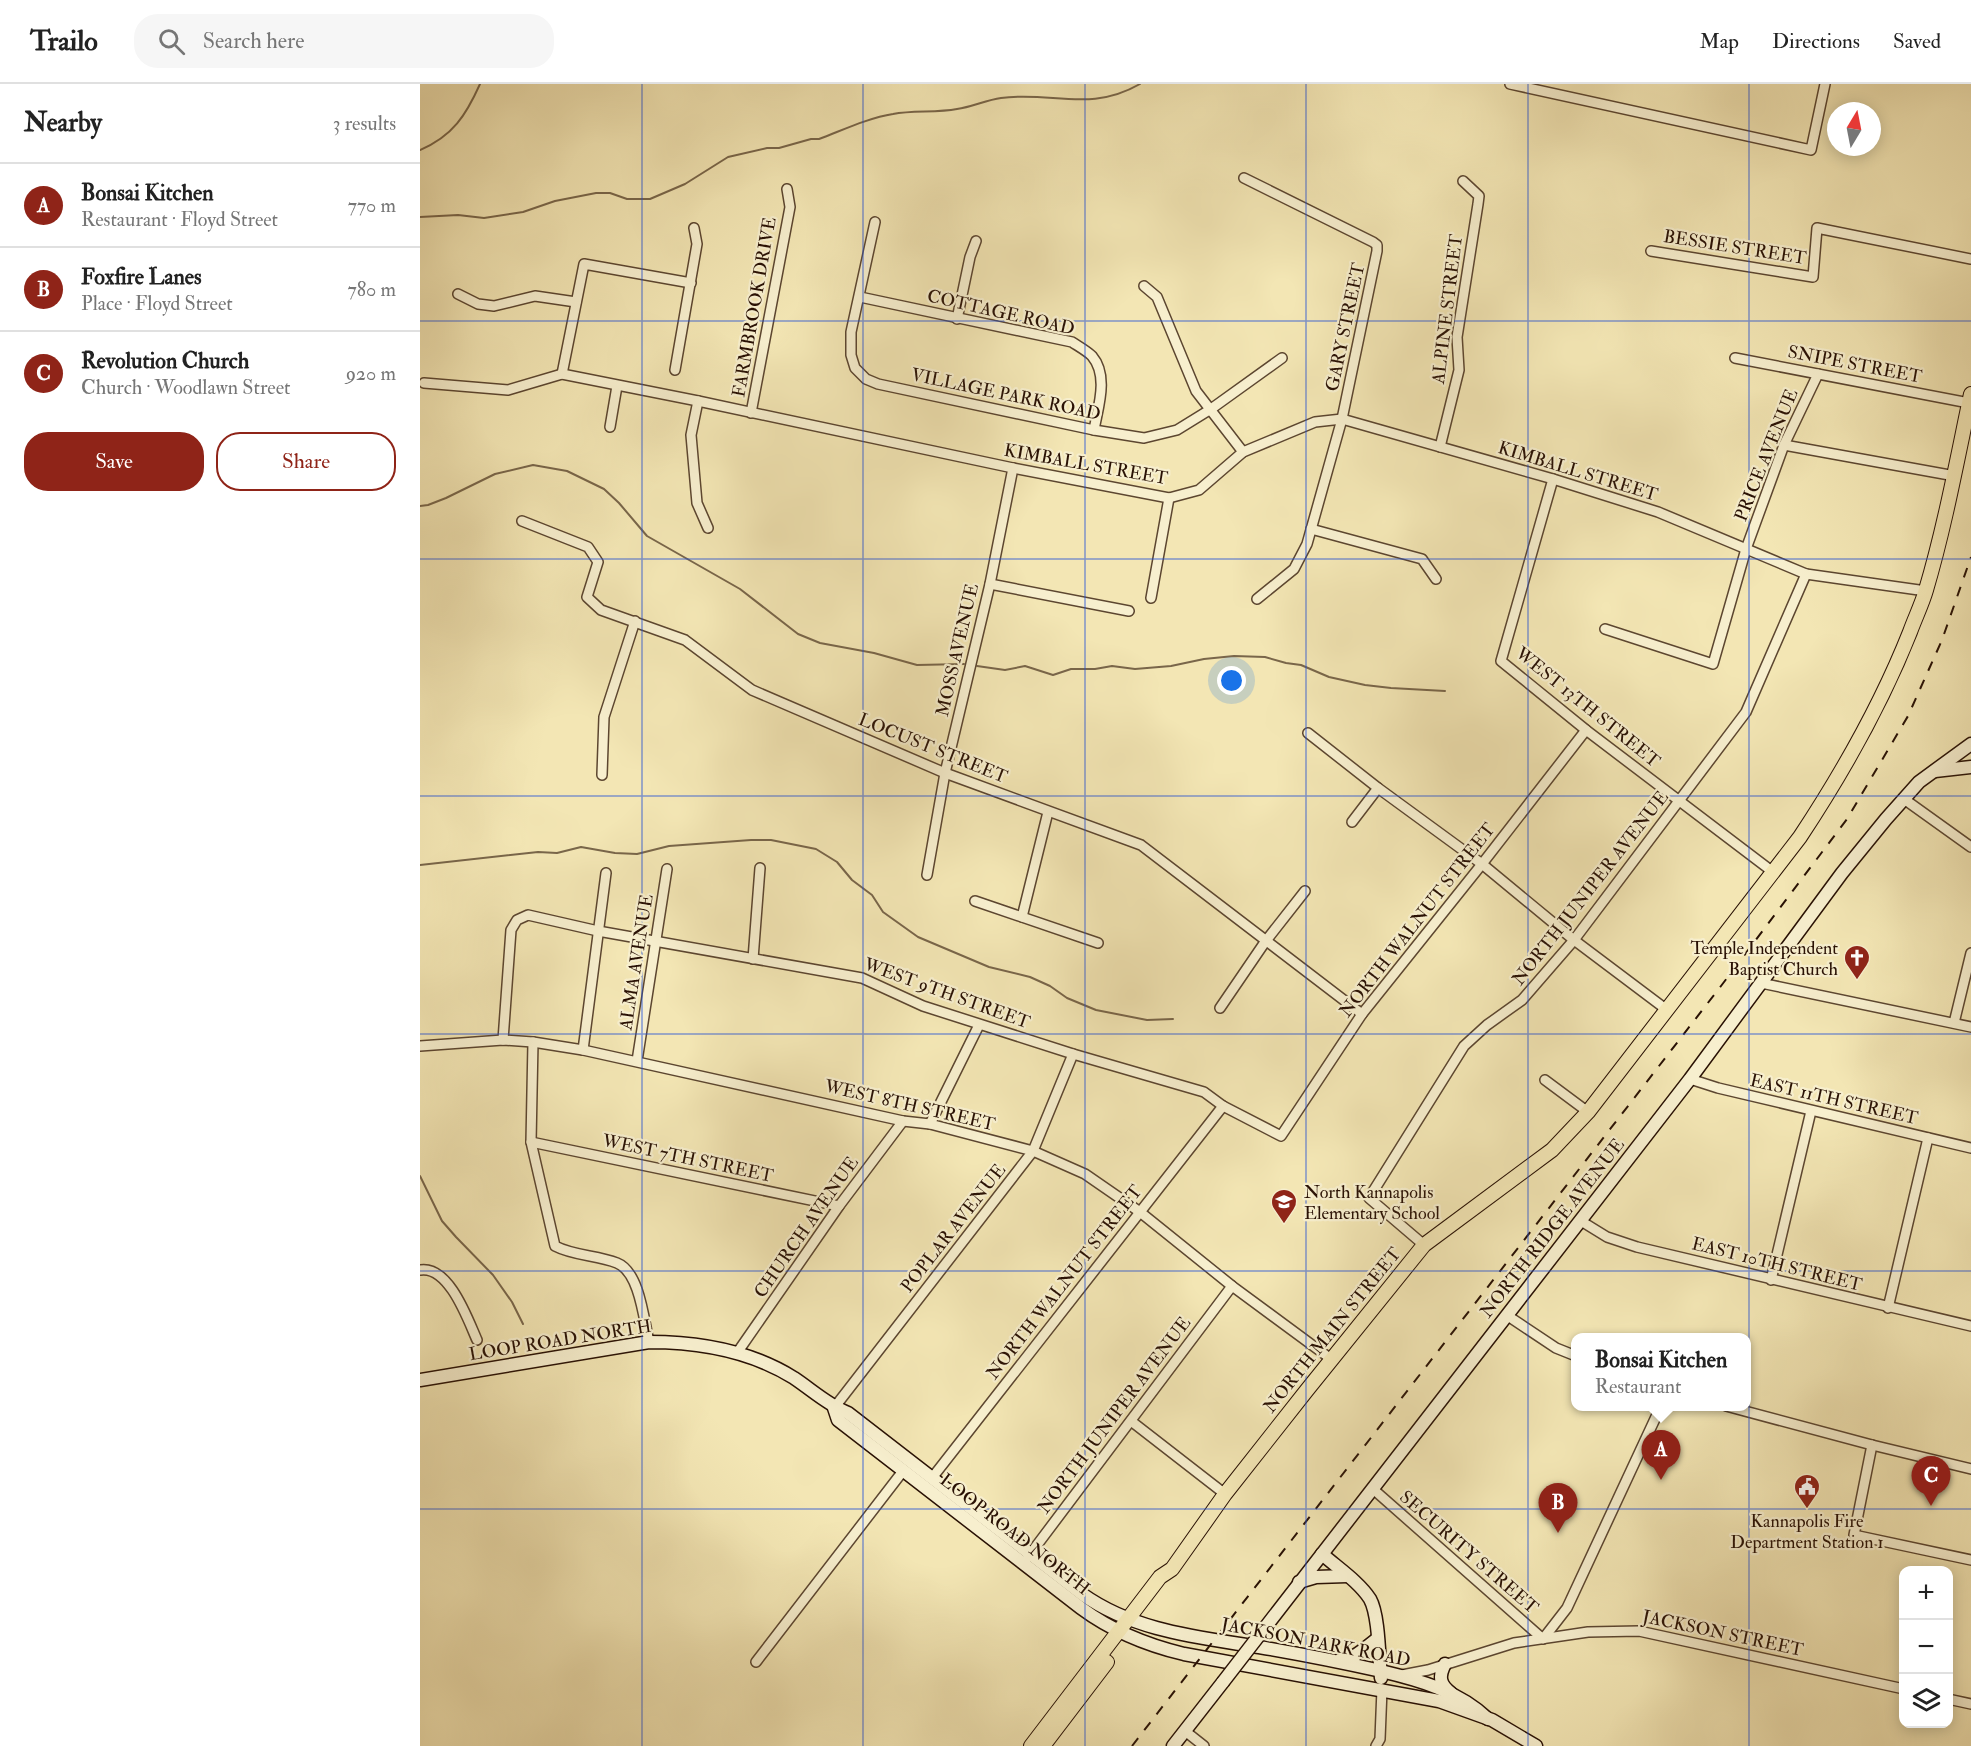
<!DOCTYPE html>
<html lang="en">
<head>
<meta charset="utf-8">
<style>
  body { margin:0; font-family:"IM FELL Double Pica",serif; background:#f6f6f6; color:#222 }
  .controls { position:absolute; right:18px; bottom:18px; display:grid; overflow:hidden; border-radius:12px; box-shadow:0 3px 15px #0003 }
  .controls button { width:54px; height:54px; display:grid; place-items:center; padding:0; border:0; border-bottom:2px solid #e0e0e0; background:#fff; color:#222; font:30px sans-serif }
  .compass { position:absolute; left:1407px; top:18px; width:54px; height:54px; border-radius:50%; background:#fff; box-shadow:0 3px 15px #0003; rotate:10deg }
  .you { position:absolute; left:812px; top:597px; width:21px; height:21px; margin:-15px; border:4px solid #fff; border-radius:50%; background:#1a73e8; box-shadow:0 0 0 9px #1a73e833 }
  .badge { display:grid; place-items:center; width:39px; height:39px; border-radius:50%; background:#8f2418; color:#fff; font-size:20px; font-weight:700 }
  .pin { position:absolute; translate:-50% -50px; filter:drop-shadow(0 2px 3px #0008) }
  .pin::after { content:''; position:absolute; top:32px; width:21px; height:18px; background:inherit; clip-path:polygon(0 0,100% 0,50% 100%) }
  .popup { position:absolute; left:1151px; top:1249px; width:180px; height:78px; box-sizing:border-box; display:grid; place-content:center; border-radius:12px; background:#fff; filter:drop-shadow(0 2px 4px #0005); font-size:20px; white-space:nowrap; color:#767676 }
  .popup b { font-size:22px; color:#222 }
  .popup::after { content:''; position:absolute; left:50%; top:100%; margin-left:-12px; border:12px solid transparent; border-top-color:#fff }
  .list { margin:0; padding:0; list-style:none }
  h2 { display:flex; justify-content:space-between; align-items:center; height:78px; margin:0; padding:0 24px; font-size:26px }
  h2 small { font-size:20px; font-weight:400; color:#767676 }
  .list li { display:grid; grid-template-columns:39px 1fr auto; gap:18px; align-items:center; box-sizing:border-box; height:84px; padding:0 24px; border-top:2px solid #e0e0e0 }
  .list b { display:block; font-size:22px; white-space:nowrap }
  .list p { margin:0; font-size:20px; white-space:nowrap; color:#767676 }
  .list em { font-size:20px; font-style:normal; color:#767676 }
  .actions { display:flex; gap:12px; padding:18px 24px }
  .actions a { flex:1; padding:14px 0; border:2px solid #8f2418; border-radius:24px; text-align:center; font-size:21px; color:#8f2418 }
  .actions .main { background:#8f2418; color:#fff }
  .icon { flex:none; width:33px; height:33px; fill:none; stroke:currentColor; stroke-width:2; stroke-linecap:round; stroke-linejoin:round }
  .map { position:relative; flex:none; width:1551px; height:1662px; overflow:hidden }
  header { display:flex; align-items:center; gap:36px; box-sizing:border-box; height:84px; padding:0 30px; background:#fff; border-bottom:2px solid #e0e0e0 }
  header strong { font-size:28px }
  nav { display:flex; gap:33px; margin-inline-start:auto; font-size:21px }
  .search { width:420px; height:54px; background:#f6f6f6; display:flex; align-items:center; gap:15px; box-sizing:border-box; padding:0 21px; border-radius:24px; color:#767676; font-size:22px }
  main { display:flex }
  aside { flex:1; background:#fff }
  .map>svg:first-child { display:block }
</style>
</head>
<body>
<header>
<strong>Trailo</strong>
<div class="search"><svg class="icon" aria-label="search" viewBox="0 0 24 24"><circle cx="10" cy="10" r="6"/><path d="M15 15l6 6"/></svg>Search here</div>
<nav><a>Map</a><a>Directions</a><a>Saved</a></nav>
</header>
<main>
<aside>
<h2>Nearby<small>3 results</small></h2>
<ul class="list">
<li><span class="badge">A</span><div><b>Bonsai Kitchen</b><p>Restaurant · Floyd Street</p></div><em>770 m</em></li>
<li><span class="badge">B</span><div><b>Foxfire Lanes</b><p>Place · Floyd Street</p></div><em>780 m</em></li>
<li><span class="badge">C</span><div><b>Revolution Church</b><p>Church · Woodlawn Street</p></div><em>920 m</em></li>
</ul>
<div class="actions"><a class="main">Save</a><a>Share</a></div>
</aside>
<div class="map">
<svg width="1551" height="1662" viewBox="0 0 1551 1662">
  <rect width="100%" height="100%" fill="#f3e6b4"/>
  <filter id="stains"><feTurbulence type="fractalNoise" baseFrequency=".00333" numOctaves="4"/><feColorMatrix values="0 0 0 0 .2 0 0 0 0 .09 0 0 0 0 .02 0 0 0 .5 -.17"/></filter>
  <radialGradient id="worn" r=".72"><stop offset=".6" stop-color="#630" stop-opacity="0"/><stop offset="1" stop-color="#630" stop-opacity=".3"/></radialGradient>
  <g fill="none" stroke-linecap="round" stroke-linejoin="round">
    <g stroke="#79664a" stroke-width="2">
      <path d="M0,66C33,52 46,31 60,0"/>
      <path d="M0,133L38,131L64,134L103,128L135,117L176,109H190L207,115H230L265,100L308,73L347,64H359L391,55H399C423,46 448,34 473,30C493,26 516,29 537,25C552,23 566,16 581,14C632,7 670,29 720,0"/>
      <polyline points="0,422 8,421 26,414 75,390 113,381 147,387 184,405 199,419 227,452 320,505 378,550 400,559 454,569 497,581 544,580"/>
      <polyline points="557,582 585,586 605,582 633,591 651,585 675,585 692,582 715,585 751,582 784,575 814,572 845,573 866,579 881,581 909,593 945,601 971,604 1025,607"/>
      <polyline points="0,781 118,768 137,769 161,763 195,769 217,770 249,762 331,756 351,756 396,765 417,778 432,796 452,811 463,828 498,853 569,883 610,893 630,902 647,914 676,926 727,936 753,935"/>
      <polyline points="0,1092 22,1137 36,1153 73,1191 92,1218 103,1240"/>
    </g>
    <defs>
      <g id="street">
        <polyline points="1090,0 1391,66 1405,0"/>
        <polyline points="824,94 953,158 957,161 957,167 922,335 887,460 874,485 837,515"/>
        <polyline points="455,138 431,248 431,271 435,284 446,295 458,300 674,346 724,354 757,346 791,325 862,274"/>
        <polyline points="1231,167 1393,193 1397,144 1551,175"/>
        <polyline points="724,202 737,213 776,307 823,368"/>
        <polyline points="38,210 58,220 74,222 115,212 156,218"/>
        <path d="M440,213L652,258C658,262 667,267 672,272C689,292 678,323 674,346"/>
        <polyline points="537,235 550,173 556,157"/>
        <polyline points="1315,274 1549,319"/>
        <polyline points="255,286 277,160 274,144"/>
        <polyline points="142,290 164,180 271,199"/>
        <polyline points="4,299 88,306 142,290 278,317 593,384 749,414 779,406 823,368 895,338 922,335 1133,395 1238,428 1386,490 1506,507"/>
        <polyline points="278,317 271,351 277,419 288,444"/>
        <polyline points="331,329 370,123 367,105"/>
        <polyline points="190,343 197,302"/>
        <polyline points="1364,361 1535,392"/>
        <polyline points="1020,363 1039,286 1037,253 1058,120 1059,112 1043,97"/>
        <polyline points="1133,395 1081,577 1166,646 1353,788"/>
        <polyline points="102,437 168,463 178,478 167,513 181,526 265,556 332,606 525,689 721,761 942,930"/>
        <polyline points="891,445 1002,475 1016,495"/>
        <polyline points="570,500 709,527"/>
        <polyline points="731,514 749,414"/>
        <polyline points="1185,545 1293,580 1326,465 1364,361 1398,290"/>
        <polyline points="888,649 958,704 1062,780 1154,856 1247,926"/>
        <polyline points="182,691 184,633 215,537"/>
        <polyline points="1484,715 1551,763"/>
        <polyline points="932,738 958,704"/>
        <polyline points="507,791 525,689 570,500 593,384"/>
        <polyline points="555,817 678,859"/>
        <polyline points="602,833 628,728"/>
        <polyline points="333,875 340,784"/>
        <polyline points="1341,899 1551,943"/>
        <polyline points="800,924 845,858 885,807"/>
        <polyline points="1534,939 1551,869"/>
        <polyline points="83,956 91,846 97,836 108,831 178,847 442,894 503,922 653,970 784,1008 803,1022 861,1052 942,930 1062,780 1166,646"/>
        <path d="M113,958L111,1058L135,1162C154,1172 177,1171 197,1179C220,1188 224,1237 229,1258"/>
        <polyline points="0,962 83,956 113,958 163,966 483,1037 510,1040 613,1067 665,1090 720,1128 812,1202 911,1275"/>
        <polyline points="163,966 186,789"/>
        <polyline points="217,977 247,785"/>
        <polyline points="1270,995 1298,1004 1551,1064"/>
        <polyline points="1125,996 1168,1028"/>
        <polyline points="510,1040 559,941"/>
        <polyline points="111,1058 419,1122"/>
        <polyline points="1161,1137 1187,1153 1217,1163 1551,1242"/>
        <polyline points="1004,1161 949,1114 1044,962 1067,941 1102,916 1154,856 1326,628 1386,490"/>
        <path d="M0,1186C29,1181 48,1236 57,1256"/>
        <polyline points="1351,1196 1391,1027"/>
        <polyline points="1468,1224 1508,1054"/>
        <polyline points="1088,1232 1136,1264 1156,1272"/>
        <polyline points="317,1269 419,1122 483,1037"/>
        <polyline points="1306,1322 1452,1361 1551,1385"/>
        <polyline points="414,1324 613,1067 653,970"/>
        <polyline points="711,1337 805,1410"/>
        <polyline points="1452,1361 1434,1451 1551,1476"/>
        <polyline points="512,1394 803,1022"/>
        <polyline points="953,1405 1123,1555 1147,1524 1241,1322"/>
        <polyline points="608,1473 812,1202"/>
        <polyline points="336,1578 483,1387"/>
        <polyline points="982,1591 1008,1586 1094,1559 1168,1548 1219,1547 1484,1605"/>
        <polyline points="1528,1615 1551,1620"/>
        <polyline points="765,1647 784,1662"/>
        <polyline points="956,1662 960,1655 962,1605"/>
      </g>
      <g id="secondary">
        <polyline points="1515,687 1551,683"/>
        <path d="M0,1296L229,1258C279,1258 331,1267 374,1294C392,1306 408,1321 428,1329L662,1510C714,1547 777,1553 839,1563C880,1570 921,1578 961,1587C999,1596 1039,1607 1068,1635"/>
        <path d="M414,1324L418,1336L661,1524C692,1547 726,1561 764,1570L1019,1617L1072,1636L1116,1662"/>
        <path d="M902,1470C918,1484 939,1498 950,1515C959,1531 959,1574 961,1594"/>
        <polyline points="879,1498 896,1493 927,1492"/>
        <polyline points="844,1545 1270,995 1422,789 1466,735 1499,698 1551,660"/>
        <path d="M920,1576C935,1575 945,1564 957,1555"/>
        <path d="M1025,1580C1018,1593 1020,1601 1031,1609"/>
        <polyline points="753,1662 803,1598"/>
      </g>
      <g id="primary">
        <path d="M611,1662L740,1493L752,1485L805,1410L887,1306L1004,1161L1132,1066L1168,1028L1380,753C1423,688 1461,621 1490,548C1495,534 1502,520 1506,506C1525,442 1537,376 1551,310"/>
        <polyline points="623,1662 687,1578"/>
      </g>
    </defs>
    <use href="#street" stroke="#5c4630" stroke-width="12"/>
    <use href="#secondary" stroke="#291104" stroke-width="15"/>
    <use href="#primary" stroke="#291104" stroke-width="16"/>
    <use href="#street" stroke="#f7efce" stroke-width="9"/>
    <use href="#secondary" stroke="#f7efce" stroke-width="12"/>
    <use href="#primary" stroke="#f3e6b4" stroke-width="14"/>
    <polyline stroke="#291104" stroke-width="2" stroke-dasharray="10 10" stroke-linecap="butt" points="712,1662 1301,902 1427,735 1488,632 1522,556 1551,473"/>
    <defs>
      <polyline id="secondary-bridge" points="803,1598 844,1545"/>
    </defs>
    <use href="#secondary-bridge" stroke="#291104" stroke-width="15" stroke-linecap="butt"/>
    <use href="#secondary-bridge" stroke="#f7efce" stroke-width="12"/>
  </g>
  <path fill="none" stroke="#1d4ed8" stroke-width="1.5" stroke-opacity="0.55" d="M222,0V1662M443,0V1662M665,0V1662M886,0V1662M1108,0V1662M1329,0V1662M0,237H1551M0,475H1551M0,712H1551M0,950H1551M0,1187H1551M0,1425H1551"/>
  <defs>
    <symbol id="church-pin" viewBox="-11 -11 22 30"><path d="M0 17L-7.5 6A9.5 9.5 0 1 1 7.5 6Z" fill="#8f2418" stroke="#f7efce"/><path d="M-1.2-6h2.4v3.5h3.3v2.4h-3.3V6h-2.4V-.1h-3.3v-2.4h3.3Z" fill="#fff"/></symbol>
    <symbol id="school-pin" viewBox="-11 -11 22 30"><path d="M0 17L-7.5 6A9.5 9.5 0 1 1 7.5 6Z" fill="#8f2418" stroke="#f7efce"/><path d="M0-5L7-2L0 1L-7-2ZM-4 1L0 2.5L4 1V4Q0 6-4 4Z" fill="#fff"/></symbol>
    <symbol id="civic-pin" viewBox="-11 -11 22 30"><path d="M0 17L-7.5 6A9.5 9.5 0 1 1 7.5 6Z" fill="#8f2418" stroke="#f7efce"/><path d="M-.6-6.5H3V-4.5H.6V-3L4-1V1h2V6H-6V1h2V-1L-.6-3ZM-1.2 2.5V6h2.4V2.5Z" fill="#fff"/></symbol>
  </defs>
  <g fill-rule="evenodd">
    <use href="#church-pin" x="1422" y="859" width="30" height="40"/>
    <use href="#school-pin" x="849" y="1103" width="30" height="40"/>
    <use href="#civic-pin" x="1372" y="1388" width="30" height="40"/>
  </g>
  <g text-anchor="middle" stroke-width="4.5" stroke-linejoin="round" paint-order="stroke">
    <g font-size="18" fill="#291104" stroke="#f7efce">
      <text transform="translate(1315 163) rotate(9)" y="6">BESSIE STREET</text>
      <text transform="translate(334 223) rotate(-80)" y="6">FARMBROOK DRIVE</text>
      <text transform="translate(1027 225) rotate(-83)" y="6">ALPINE STREET</text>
      <text transform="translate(581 228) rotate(13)" y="6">COTTAGE ROAD</text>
      <text transform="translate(925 243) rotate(-78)" y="6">GARY STREET</text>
      <text transform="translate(1435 280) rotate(11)" y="6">SNIPE STREET</text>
      <text transform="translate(586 310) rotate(12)" y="6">VILLAGE PARK ROAD</text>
      <text transform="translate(1346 371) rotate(-68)" y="6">PRICE AVENUE</text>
      <text transform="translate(666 380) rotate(10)" y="6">KIMBALL STREET</text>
      <text transform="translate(1158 387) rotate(17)" y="6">KIMBALL STREET</text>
      <text transform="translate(537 566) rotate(-77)" y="6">MOSS AVENUE</text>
      <text transform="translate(1168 623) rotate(39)" y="6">WEST 13TH STREET</text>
      <text transform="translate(513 664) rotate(22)" y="6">LOCUST STREET</text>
      <text transform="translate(1170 804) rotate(-52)" y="6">NORTH JUNIPER AVENUE</text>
      <text transform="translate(997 836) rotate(-52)" y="6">NORTH WALNUT STREET</text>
      <text transform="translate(216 878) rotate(-81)" y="6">ALMA AVENUE</text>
      <text transform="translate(527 909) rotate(20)" y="6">WEST 9TH STREET</text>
      <text transform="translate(1414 1015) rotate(13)" y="6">EAST 11TH STREET</text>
      <text transform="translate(490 1021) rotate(13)" y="6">WEST 8TH STREET</text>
      <text transform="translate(268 1074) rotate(12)" y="6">WEST 7TH STREET</text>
      <text transform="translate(386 1143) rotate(-55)" y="6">CHURCH AVENUE</text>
      <text transform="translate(533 1144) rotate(-52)" y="6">POPLAR AVENUE</text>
      <text transform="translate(1132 1144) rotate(-52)" y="6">NORTH RIDGE AVENUE</text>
      <text transform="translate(1357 1180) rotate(14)" y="6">EAST 10TH STREET</text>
      <text transform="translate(644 1198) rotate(-52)" y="6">NORTH WALNUT STREET</text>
      <text transform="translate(912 1246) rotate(-51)" y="6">NORTH MAIN STREET</text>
      <text transform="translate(140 1256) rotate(-9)" y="6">LOOP ROAD NORTH</text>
      <text transform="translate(694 1331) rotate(-53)" y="6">NORTH JUNIPER AVENUE</text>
      <text transform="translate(595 1450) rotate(38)" y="6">LOOP ROAD NORTH</text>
      <text transform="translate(1049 1468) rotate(41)" y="6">SECURITY STREET</text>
      <text transform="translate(1303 1549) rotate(12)" y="6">JACKSON STREET</text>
      <text transform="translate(896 1558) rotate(11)" y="6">JACKSON PARK ROAD</text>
    </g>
    <g font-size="18" fill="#291104" stroke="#f7efce" text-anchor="end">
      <text x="1418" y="870">Temple Independent<tspan x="1418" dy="21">Baptist Church</tspan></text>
      <text x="884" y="1114" text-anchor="start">North Kannapolis<tspan x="884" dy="21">Elementary School</tspan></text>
      <text x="1387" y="1443" text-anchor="middle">Kannapolis Fire<tspan x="1387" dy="21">Department Station 1</tspan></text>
    </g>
  </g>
  <rect width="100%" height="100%" filter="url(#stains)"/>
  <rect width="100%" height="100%" fill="url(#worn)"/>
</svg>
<div class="controls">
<button>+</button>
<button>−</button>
<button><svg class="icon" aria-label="layers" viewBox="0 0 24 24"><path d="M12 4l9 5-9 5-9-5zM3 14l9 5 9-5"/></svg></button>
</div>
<svg class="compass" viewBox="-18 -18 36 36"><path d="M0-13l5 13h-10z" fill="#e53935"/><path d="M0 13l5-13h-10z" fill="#767676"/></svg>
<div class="you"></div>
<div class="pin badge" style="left:1241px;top:1396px">A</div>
<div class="popup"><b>Bonsai Kitchen</b>Restaurant</div>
<div class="pin badge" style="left:1138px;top:1449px">B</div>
<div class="pin badge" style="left:1511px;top:1422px">C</div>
</div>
</main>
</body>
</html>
